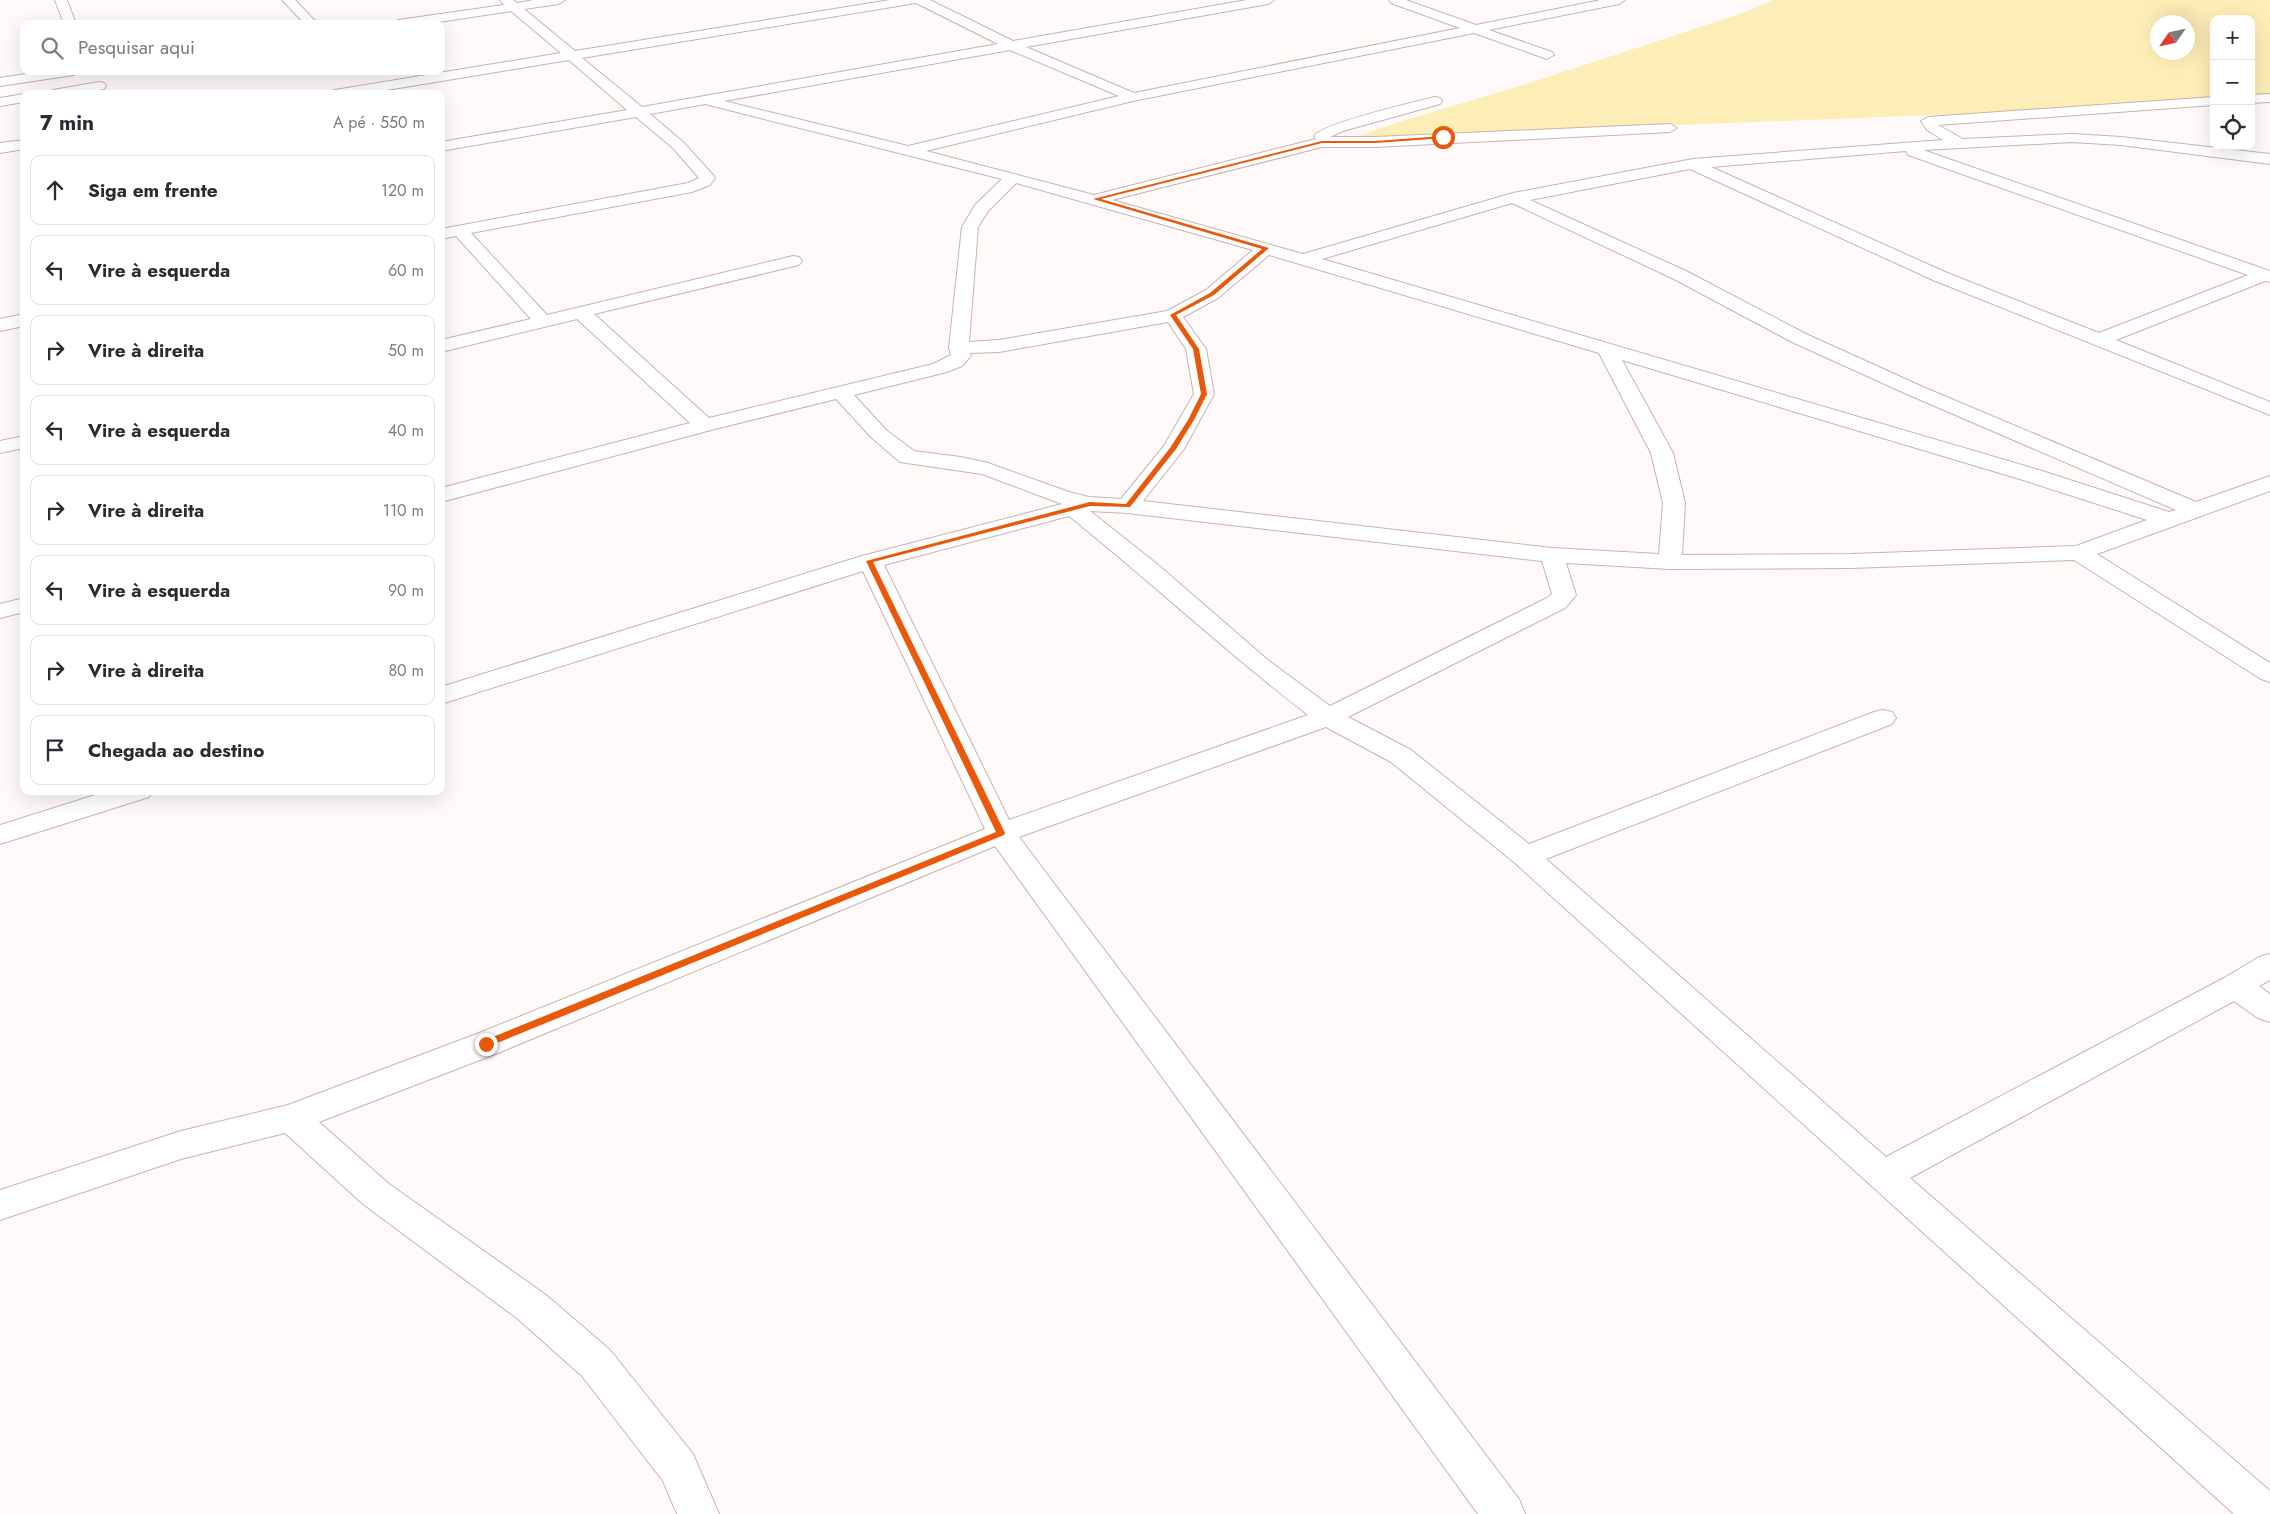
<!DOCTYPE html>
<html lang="pt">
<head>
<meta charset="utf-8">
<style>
  body { margin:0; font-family:Jost,sans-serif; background:#f7f7f7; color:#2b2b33 }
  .controls { position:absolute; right:15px; top:15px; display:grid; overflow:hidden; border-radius:10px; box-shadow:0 5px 20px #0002 }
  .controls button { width:45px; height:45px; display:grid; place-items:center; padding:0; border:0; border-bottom:1px solid #e1e1e2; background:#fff; color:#2b2b33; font:25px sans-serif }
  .compass { position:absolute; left:2150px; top:15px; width:45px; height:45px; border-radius:50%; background:#fff; box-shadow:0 5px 20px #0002; rotate:236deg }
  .stop { position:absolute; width:15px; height:15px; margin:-11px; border:4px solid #ea580c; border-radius:50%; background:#fff }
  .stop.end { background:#ea580c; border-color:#fff; box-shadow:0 1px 5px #0008 }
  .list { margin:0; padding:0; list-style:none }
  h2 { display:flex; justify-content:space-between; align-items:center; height:65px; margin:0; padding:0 20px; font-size:21px }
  h2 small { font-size:16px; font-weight:400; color:#7c7c81 }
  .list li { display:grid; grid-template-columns:32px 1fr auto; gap:15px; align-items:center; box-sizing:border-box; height:70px; margin:0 10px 10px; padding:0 10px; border:1px solid #e1e1e2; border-radius:10px }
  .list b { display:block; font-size:19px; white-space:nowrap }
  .list em { font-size:16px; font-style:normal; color:#7c7c81 }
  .icon { flex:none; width:28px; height:28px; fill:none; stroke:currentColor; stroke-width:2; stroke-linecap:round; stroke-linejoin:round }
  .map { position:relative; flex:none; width:2270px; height:1514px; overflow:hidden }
  .search { position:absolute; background:#fff; box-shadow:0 5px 20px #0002; left:20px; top:20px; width:425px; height:55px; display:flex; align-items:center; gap:12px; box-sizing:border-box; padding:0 18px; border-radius:10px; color:#7c7c81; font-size:19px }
  .panel { position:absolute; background:#fff; box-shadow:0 5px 20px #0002; left:20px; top:90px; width:425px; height:705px; border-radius:10px }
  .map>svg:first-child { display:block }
</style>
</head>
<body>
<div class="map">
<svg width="2270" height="1514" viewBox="0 0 2270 1514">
  <rect width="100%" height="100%" fill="#fffaf9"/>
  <path fill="#fdedb6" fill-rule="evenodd" d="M1773,0H2270V95L2251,96V19H2214V99L2033,111L1353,138L1402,121L1523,85L1743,13ZM2158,22H2188V52H2158Z"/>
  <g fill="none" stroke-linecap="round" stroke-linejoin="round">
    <defs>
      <g id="minor">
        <polygon points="55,0 67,0 76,24 64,24"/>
        <polygon points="282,0 295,0 318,24 305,24"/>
        <path d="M500,0H513L517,3L534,0H565L559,4L524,9L575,51L890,0H930L1013,41L1247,0H1274L1268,4L1026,47L1134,93L1460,28L1391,3L1389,0H1406L1476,25L1601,0H1625L1619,4L1489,30L1552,52L1554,55L1547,59L1474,33L1133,101L926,151L1094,195L1316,139L1314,136C1323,123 1415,102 1435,97L1440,98L1442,101L1440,104L1343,131L1330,137H1375L1670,124L1677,128L1670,132L1375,147H1322L1112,200L1303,254L1513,193L1693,159L1943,140L1927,130L1921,121L1928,117L2214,97V105L1938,125L1963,139L2072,134L2121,137L2270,154V164L2121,145L2072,142L1923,150L2270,271V282L2265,281L2116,340L2270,402V415L1933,280L1690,169L1530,200L1686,271L1806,334L1923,387L2196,502L2270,476V491L2097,554L2270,663V682L2261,679L2074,560L1851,568L1670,569L1566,563L1576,595L1565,608L1348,717L1411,750L1529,844L1874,712L1883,710L1892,712L1896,718L1892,724L1546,859L1886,1157L2224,978L2259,957L2270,954V980L2259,986L2270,994V1022L2258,1018L2234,1001L1910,1178L2270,1491V1514H2234L1515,863L1391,762L1326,727L1019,837L1519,1499L1525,1514H1478L995,846L498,1053L319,1122L389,1184L546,1295L610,1350L693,1454L719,1514H677L663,1481L582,1376L518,1319L363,1204L285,1133L181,1159L0,1220V1190L181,1131L288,1105L474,1035L985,829L863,571L441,704V687L862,556L1062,504L982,474L900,462L872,438L836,399L711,430L441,502V488L690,423L577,319L441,352V340L531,319L456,236L441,239V229L688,183L699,178L673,148L636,117L441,151V142L627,110L569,60L362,94H328L335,90L561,53L511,11L425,24H392L398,20L504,5ZM916,3L998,44L642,107L582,58ZM1010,50L1119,96L908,146L724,101ZM705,104L1002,179L975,205L962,227L949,348L951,355L933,364L709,418L594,314L799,265L802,261L799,257L793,256L547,315L471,233L692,192L710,185L715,178L713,175L683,142L650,114ZM1906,151L1908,155L2248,275L2099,333L1945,272L1711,167ZM1016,183L1253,250L1206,290L1167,311L999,340L969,342L978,227L988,211ZM1512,203L1674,279L1792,342L1909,395L2176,510L2169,512L2039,470L1322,259ZM1269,255L1599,353L1651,453L1663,503L1659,554L1552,548L1143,501L1184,449L1214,394L1206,349L1183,317L1218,298ZM1168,322L1186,349L1194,394L1164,446L1121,499L1089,497L1069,492L988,463L961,457L914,451L886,430L854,395L947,372L962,366L971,356L970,353L999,352ZM1622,360L2023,480L2147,520L2076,546L1851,554L1682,555L1685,503L1673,453ZM1090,511L1127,513L1542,561L1552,594L1547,598L1330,706L1269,661L1157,564ZM1069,516C1150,581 1226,652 1308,715L1009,820L884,565Z"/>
        <polygon points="45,71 81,71 74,75 0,86 0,78"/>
        <polygon points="99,82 104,83 106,86 104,89 78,94 46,94 53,90"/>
        <polygon points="24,94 24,102 0,106 0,98"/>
        <polygon points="2270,94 2270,102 2251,103 2251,95"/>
        <polygon points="24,140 24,149 0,153 0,143"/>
        <polygon points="24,314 24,326 0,331 0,319"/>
        <polygon points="24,436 24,448 0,453 0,441"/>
        <polygon points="24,598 24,612 0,618 0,604"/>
        <polygon points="108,791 153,791 149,797 0,844 0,825"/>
      </g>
    </defs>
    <use href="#minor" stroke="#c9b2af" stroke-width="2"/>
    <use href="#minor" fill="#fff" fill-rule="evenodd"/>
  </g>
  <polygon fill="#ea580c" points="1443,136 1445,138 1375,143 1322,143 1101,199 1269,248 1214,295 1176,315 1199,349 1207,394 1194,420 1176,449 1130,507 1090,506 873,562 1005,833 1004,835 490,1046 483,1046 483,1041 996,832 866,561 1090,502 1126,504 1170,448 1188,420 1201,394 1193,349 1170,315 1210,293 1262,249 1093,199 1322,141 1375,141"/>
</svg>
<div class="controls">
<button>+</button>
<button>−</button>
<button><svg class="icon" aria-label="locate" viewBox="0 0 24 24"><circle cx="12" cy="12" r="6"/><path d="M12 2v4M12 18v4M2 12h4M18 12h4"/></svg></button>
</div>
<svg class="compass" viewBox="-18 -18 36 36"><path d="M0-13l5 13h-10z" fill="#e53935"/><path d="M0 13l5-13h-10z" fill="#7c7c81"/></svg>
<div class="stop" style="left:1443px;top:137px"></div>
<div class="stop end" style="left:486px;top:1044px"></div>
<div class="search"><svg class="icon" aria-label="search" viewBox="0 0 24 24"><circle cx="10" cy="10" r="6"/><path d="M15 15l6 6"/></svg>Pesquisar aqui</div>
<section class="panel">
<h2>7 min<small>A pé · 550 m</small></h2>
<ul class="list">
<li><svg class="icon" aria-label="ahead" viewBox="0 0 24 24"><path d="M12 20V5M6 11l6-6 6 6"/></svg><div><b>Siga em frente</b></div><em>120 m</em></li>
<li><svg class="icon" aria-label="left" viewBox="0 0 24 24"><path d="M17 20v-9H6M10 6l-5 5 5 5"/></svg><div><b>Vire à esquerda</b></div><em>60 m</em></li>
<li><svg class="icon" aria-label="right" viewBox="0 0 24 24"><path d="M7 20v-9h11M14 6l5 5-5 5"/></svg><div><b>Vire à direita</b></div><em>50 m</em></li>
<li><svg class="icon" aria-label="left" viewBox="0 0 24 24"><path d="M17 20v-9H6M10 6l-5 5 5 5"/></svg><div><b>Vire à esquerda</b></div><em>40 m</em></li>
<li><svg class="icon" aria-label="right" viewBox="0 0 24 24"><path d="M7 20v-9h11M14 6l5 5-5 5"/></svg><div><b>Vire à direita</b></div><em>110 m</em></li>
<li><svg class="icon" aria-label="left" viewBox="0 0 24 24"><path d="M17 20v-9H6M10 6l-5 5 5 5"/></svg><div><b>Vire à esquerda</b></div><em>90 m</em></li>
<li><svg class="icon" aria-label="right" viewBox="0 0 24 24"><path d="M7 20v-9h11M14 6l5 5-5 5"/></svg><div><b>Vire à direita</b></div><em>80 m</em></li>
<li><svg class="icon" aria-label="arrive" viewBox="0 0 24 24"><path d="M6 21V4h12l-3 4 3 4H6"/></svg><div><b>Chegada ao destino</b></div></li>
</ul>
</section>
</div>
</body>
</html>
